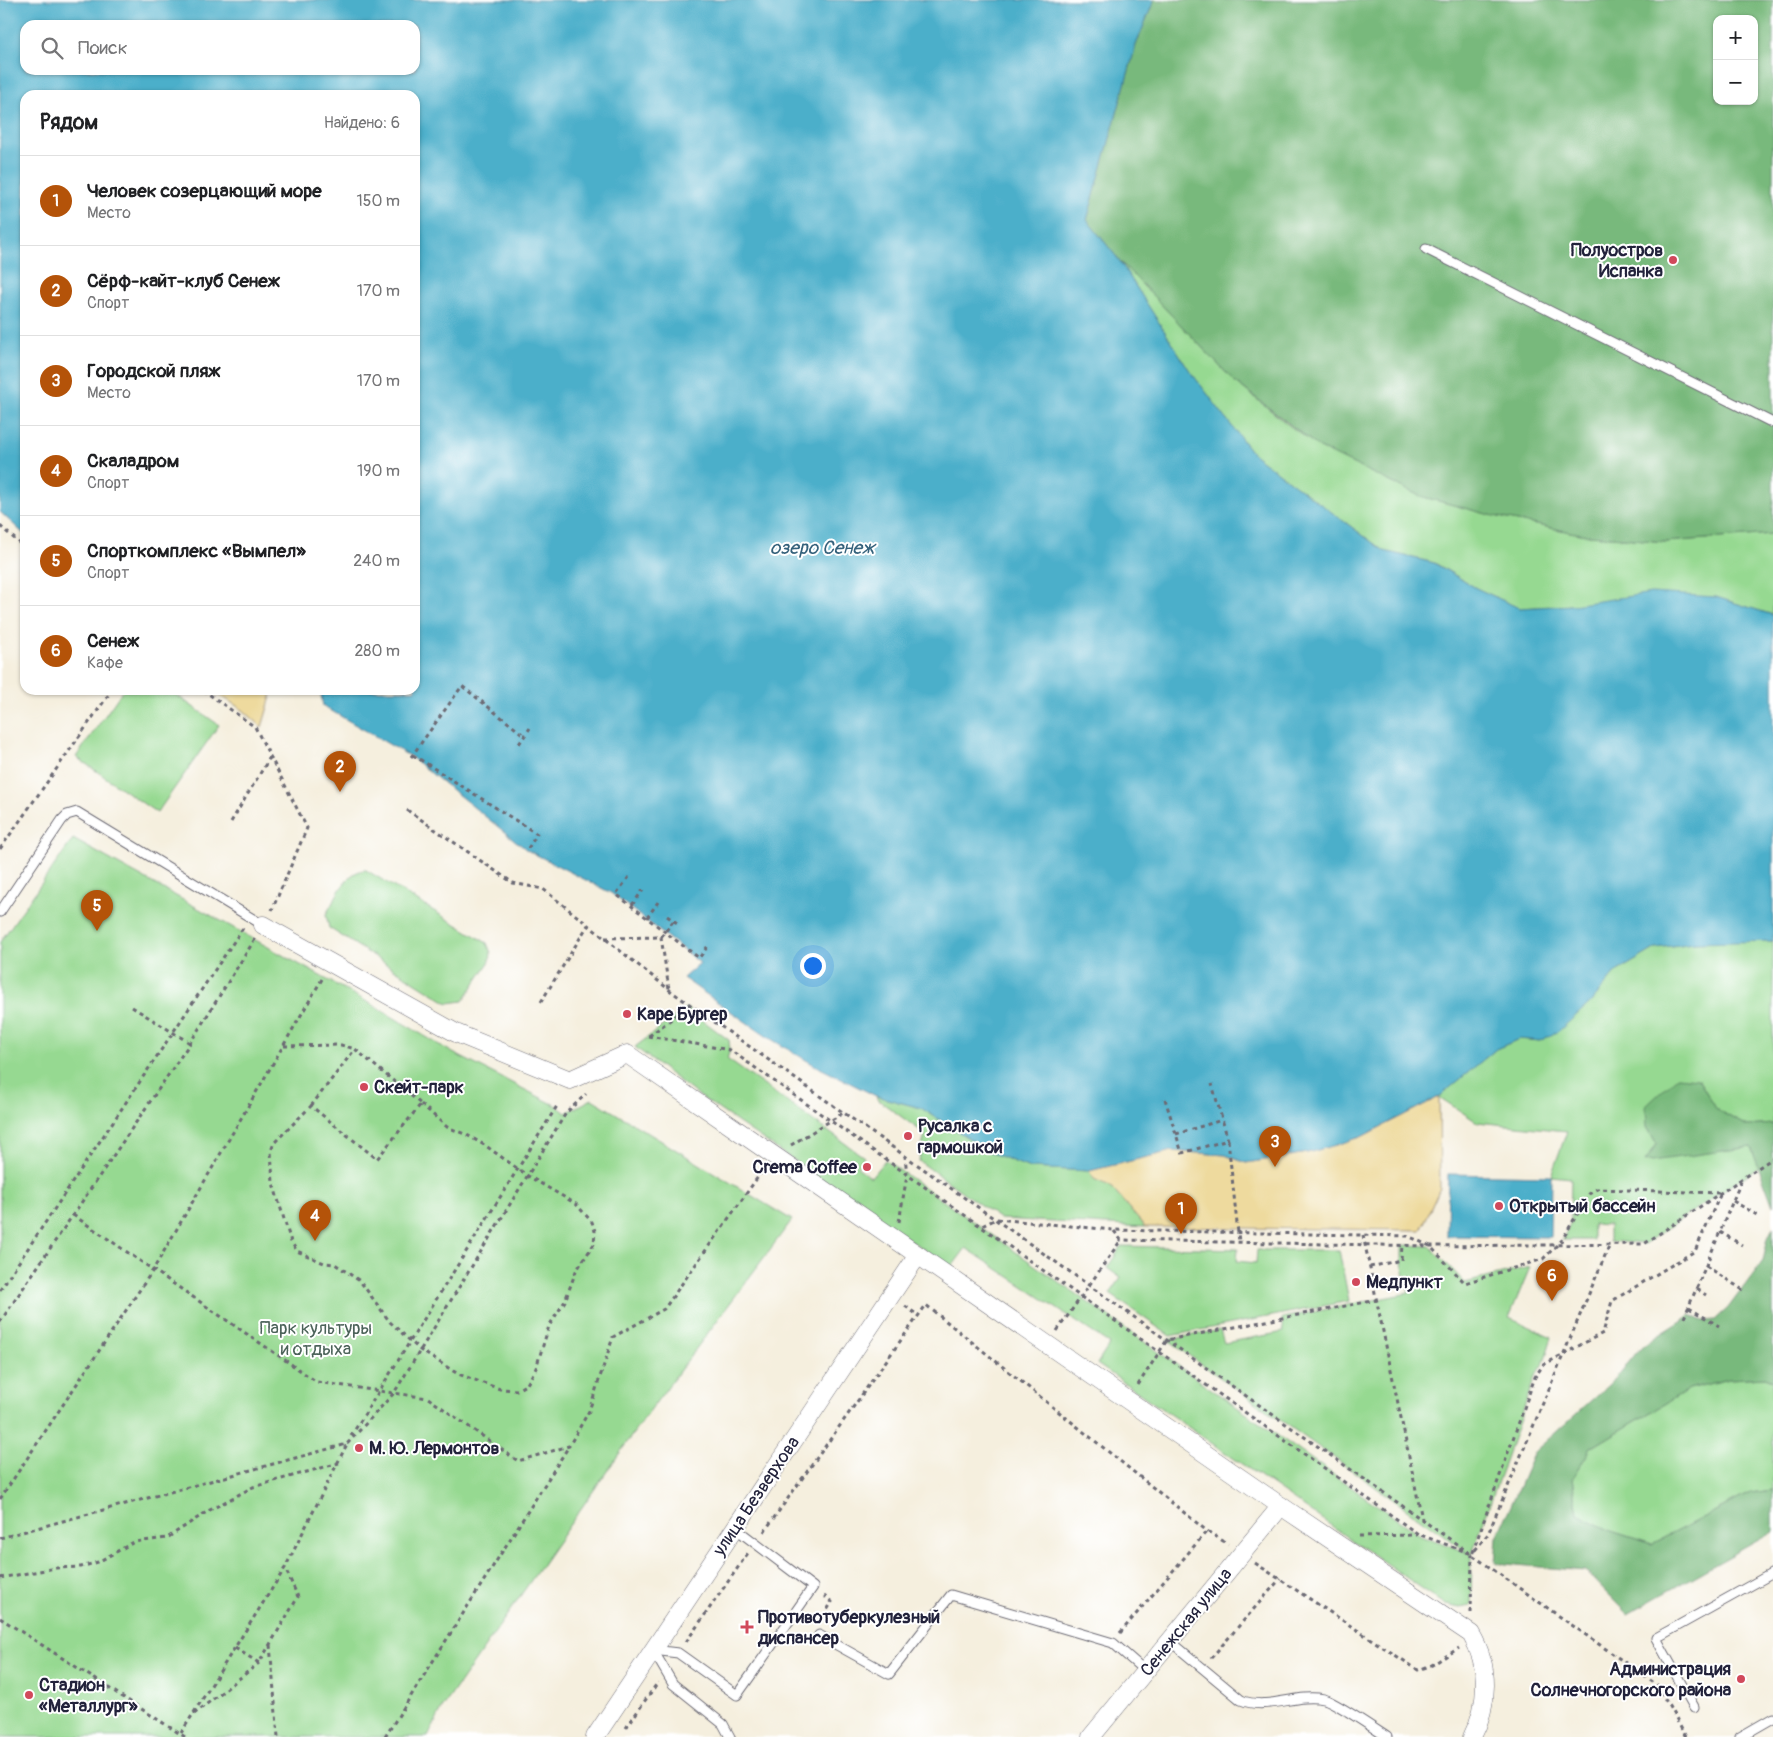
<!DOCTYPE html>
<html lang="ru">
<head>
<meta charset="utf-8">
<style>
  body { margin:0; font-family:Pangolin,sans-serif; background:#f2f2f2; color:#202124 }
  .controls { position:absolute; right:15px; top:15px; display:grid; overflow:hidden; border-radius:10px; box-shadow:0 1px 4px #0004 }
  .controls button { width:45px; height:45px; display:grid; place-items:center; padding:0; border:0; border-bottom:1px solid #e0e0e0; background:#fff; color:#202124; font:25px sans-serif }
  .you { position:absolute; left:812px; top:965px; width:18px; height:18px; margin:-12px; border:4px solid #fff; border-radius:50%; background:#1a73e8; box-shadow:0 0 0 8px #1a73e833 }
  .badge { display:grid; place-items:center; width:32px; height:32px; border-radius:50%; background:#b45309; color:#fff; font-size:16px; font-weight:700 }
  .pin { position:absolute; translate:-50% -41px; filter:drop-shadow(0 1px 2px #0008) }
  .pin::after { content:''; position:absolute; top:26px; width:18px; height:15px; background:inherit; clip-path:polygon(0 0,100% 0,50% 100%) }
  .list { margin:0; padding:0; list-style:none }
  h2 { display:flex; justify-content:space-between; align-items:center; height:65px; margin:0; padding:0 20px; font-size:21px }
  h2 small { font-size:16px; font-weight:400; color:#757577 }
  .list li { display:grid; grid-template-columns:32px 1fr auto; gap:15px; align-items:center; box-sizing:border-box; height:90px; padding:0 20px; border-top:1px solid #e0e0e0 }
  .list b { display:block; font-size:19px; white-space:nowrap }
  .list p { margin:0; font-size:16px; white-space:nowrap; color:#757577 }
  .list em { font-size:16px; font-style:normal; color:#757577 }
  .icon { flex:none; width:28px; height:28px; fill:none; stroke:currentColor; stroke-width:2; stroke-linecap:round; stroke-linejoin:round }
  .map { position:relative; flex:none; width:1773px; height:1737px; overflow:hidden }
  .search { position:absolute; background:#fff; box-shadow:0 1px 4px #0004; left:20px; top:20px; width:400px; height:55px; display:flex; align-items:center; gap:12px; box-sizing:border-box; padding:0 18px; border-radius:15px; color:#757577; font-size:19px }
  .panel { position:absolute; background:#fff; box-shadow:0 1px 4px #0004; left:20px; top:90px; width:400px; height:605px; border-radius:15px }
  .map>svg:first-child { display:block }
</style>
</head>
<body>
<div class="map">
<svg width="1773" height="1737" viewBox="0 0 1773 1737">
  <rect width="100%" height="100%" fill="#fff"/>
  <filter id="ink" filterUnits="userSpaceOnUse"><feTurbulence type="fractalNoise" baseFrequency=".02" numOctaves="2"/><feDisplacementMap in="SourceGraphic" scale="10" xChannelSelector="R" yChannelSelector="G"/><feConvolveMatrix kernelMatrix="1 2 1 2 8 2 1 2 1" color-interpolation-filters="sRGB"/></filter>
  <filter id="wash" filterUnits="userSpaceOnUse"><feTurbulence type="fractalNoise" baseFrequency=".0096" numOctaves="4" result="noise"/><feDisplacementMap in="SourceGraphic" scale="20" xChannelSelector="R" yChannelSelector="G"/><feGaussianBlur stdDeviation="1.12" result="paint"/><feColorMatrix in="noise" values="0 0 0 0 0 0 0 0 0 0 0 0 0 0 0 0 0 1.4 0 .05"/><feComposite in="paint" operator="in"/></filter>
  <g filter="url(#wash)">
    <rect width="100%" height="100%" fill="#f5efde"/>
    <g fill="#96d991" stroke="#5c7e66">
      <polygon points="1119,260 1233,380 1286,423 1320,448 1420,496 1494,516 1580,534 1665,542 1773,534 1773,615 1716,597 1519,608 1476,588 1435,563 1384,551 1253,454 1190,371"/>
      <polygon points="123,690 169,690 219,725 157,813 76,757"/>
      <polygon points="73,839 371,1004 453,1053 557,1106 566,1113 592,1099 792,1220 637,1428 443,1707 428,1737 0,1737 0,942"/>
      <path d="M366,870L487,943L491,953L490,961L463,1001L448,1003L329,928L326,914C336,899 346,870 366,870Z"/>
      <polygon points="1764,940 1773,941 1773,1124 1747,1126 1717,1110 1698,1079 1647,1127 1657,1144 1646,1161 1751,1147 1759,1167 1644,1244 1609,1241 1609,1225 1593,1224 1593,1240 1562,1240 1570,1225 1571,1178 1551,1176 1567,1131 1477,1122 1439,1097 1496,1049 1519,1039 1540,1041 1590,1003 1616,972 1656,948 1694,943"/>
      <polygon points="686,1008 729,1040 730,1050 727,1059 864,1157 857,1167 871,1177 885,1160 1418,1534 1469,1553 1167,1340 1220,1330 1224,1343 1284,1332 1282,1318 1409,1293 1402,1263 1402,1245 1430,1246 1465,1283 1530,1267 1509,1318 1552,1337 1543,1365 1535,1377 1472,1554 1471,1606 1460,1608 1446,1605 1097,1364 1110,1344 966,1248 951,1268 695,1093 635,1047"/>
      <polygon points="876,1096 921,1108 992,1153 1030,1168 1089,1171 1094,1179 1110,1186 1145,1227 1000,1219 919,1161 925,1134 877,1099"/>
      <polygon points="1122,1246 1238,1249 1237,1261 1256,1263 1257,1250 1339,1250 1349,1301 1170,1336 1110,1294 1121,1278 1107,1268"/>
      <polygon points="1765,1377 1773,1380 1773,1490 1750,1493 1652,1544 1611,1531 1578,1514 1572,1479 1591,1448 1689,1389 1729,1379"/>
    </g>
    <g fill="#78b97b" stroke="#4d6e5b" fill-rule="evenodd">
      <path d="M1154,0H1773V534L1665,542L1580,534L1494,516L1420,496L1320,448L1233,380L1119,260L1087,220L1136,45ZM1717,19H1754V101H1717Z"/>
      <polygon points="1677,1077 1698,1079 1717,1110 1747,1126 1773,1124 1773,1206 1751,1147 1645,1162 1657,1144 1647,1127 1646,1106"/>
      <polygon points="1773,1227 1773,1380 1765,1377 1729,1379 1689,1389 1591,1448 1572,1479 1578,1514 1611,1531 1652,1544 1750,1493 1773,1490 1773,1532 1627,1614 1585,1571 1495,1563 1497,1538 1534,1452 1616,1378 1642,1346 1691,1315 1703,1321 1715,1320 1728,1308 1763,1261 1768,1238"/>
    </g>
    <g fill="#eeda9e" stroke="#887e6c">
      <polygon points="212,690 273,690 262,727 243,710"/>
      <polygon points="1439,1097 1440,1188 1421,1230 1145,1227 1110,1186 1094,1179 1089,1171 1172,1151 1225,1155 1246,1163 1307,1153 1361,1137"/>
    </g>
    <g fill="#4bafca" stroke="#366882" fill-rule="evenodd">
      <path d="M0,0H1154L1136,45L1087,220L1119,260L1190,371L1253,454L1384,551L1434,563L1476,588L1519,608L1573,605L1651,593L1716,597L1773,615V941L1694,943L1656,948L1616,972L1590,1003L1560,1030L1540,1041L1519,1039L1496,1049L1439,1097L1361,1137L1336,1145L1307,1153L1246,1163L1225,1155L1172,1151L1089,1171L1030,1168L992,1153L921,1108L876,1096L816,1066L766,1036L683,978L700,963L611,893L527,850L411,757L323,706L320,690H415V95H25V535L0,512ZM25,25H415V70H25Z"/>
      <polygon points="1448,1174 1551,1176 1550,1237 1447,1236"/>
    </g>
  </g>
  <g filter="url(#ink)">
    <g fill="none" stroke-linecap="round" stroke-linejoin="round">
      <defs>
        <g id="lane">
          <polyline points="1426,249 1773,423"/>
          <polyline points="0,912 62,820 67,815 77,812 263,925"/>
          <polyline points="819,1635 889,1674 951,1595 1113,1643 1145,1671"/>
          <path d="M1170,1641L1241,1700C1267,1711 1297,1693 1324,1699C1335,1702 1375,1729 1387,1737"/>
          <polyline points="653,1650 678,1653 737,1695 813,1587 735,1528"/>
          <polyline points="653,1650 673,1684 723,1724 730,1737"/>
          <polyline points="1694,1707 1656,1638 1773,1573"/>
          <polyline points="1740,1737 1773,1718"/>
        </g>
        <g id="street">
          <path d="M263,925L456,1033L570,1080L627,1054L1281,1506L1471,1634C1490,1666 1489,1704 1472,1737"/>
          <polyline points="595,1737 918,1255"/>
          <polyline points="1091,1737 1281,1506"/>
        </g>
      </defs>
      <use href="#lane" stroke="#6c6a74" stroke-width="11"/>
      <use href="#street" stroke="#6c6a74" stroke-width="19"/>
      <g stroke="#6c6a74" stroke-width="3" stroke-dasharray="4 4" stroke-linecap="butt">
        <polyline points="0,526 25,548"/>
        <polyline points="203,690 255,727 307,828 272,910"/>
        <polyline points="519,744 530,728"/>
        <polyline points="413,755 537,834 527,850"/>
        <polyline points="411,757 462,686 525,736"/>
        <polyline points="407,810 513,883 543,889 672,992 1657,1685 1686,1737"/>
        <polyline points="231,822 270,757"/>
        <polyline points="0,849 112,690"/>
        <polyline points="629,877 616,894 699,958 708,946"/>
        <polyline points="632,905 643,890"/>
        <polyline points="667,916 680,925"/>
        <polyline points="647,918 658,902"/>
        <polyline points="661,937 674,920"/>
        <polyline points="605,938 661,937 669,989"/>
        <polyline points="541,1002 588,925"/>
        <polyline points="132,1007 190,1043"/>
        <polyline points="648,1036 730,1050 1418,1534 1472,1554 1535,1377 1543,1365 1603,1333 1612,1301 1695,1251 1721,1193 1597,1189 1589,1194 1562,1240 1543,1259 1465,1283 1430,1246 1408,1236 1113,1230 996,1219 980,1227"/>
        <polyline points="649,1036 690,1005"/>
        <polyline points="284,1046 341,1045 355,1049 421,1104"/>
        <polyline points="1165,1099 1182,1153 1228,1140 1212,1084"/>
        <polygon points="421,1104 447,1127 467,1135 486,1146 528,1176 576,1204 592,1222 595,1231 594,1244 576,1271 565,1301 549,1326 536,1368 527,1384 517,1390 500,1389 458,1374 420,1350 390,1322 360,1281 335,1264 324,1263 297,1251 291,1242 273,1183 271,1151 274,1143 311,1106 377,1159"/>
        <polyline points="311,1106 355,1049"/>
        <polyline points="1176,1134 1222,1120"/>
        <polyline points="1228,1140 1239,1242"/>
        <polyline points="791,1145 843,1113"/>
        <polyline points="1733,1201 1757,1215"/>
        <polyline points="73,1215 317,1382 428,1398 518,1461 569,1446 589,1411 613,1337 664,1309 763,1170"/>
        <polyline points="899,1222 907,1175 905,1156"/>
        <polyline points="1114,1231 1121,1240 1430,1246 1644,1244 1773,1158"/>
        <polyline points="1720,1232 1742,1245"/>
        <polyline points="1363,1235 1422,1519"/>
        <polyline points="1706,1266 1743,1290"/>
        <polyline points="1370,1267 1401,1260 1402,1245"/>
        <polyline points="1374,1284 1406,1277"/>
        <polyline points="1697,1289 1706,1295"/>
        <polyline points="0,1290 243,928"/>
        <polyline points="905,1306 919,1316"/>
        <polyline points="1689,1308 1719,1326"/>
        <polyline points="1684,1318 1742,1179"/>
        <polyline points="0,1322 190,1043 255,939"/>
        <polyline points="1057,1331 1121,1240"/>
        <polyline points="1138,1385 1167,1340 1377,1300"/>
        <polyline points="351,1436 557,1106"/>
        <polyline points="0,1499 153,1270 322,979"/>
        <polyline points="764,1532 926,1305 1207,1531 1228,1544"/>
        <polyline points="1359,1536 1417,1535"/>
        <polyline points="0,1538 347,1444 394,1393 566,1113 586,1094"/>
        <polyline points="1255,1563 1418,1670 1432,1665 1459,1648"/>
        <polyline points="0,1578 56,1568 81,1567 98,1562 134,1542 167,1538 208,1511 253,1487 339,1463"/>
        <polyline points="1471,1613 1472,1554 1488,1534 1609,1246"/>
        <polyline points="0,1618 185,1737"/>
        <polyline points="819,1623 832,1602 824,1596"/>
        <polyline points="1120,1633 1207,1531"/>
        <polyline points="686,1642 748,1553"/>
        <polyline points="270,1645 278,1737"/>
        <polyline points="235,1648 259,1663 298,1597 285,1568"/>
        <polyline points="1211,1658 1280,1579"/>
        <polyline points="194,1714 259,1663"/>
        <polyline points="626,1728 658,1682"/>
        <polyline points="181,1733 285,1568 347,1444"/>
        <polyline points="385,1737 569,1446"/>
      </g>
      <use href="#lane" stroke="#fff" stroke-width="9"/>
      <use href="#street" stroke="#fff" stroke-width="18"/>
    </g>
  </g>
  <g fill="#d1495b" stroke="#fff" stroke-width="2">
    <circle cx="1673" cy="260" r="5"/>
    <circle cx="627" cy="1014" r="5"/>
    <circle cx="364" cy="1087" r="5"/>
    <circle cx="908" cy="1136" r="5"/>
    <circle cx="867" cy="1167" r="5"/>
    <circle cx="1499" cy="1206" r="5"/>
    <circle cx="1356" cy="1282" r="5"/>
    <circle cx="359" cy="1448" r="5"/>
    <path d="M744.5 1619.5h5v5h5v5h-5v5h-5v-5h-5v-5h5z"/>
    <circle cx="1741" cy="1679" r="5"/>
    <circle cx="29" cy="1695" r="5"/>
  </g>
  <g text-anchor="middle" stroke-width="4" stroke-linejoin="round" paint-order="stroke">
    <g font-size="18" font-weight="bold" fill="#22223b" stroke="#fff" text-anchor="start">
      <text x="1663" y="256" text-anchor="end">Полуостров<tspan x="1663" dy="21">Испанка</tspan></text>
      <text x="637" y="1020">Каре Бургер</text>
      <text x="374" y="1093">Скейт-парк</text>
      <text x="918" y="1132">Русалка с<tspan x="918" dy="21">гармошкой</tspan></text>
      <text x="857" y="1173" text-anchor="end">Crema Coffee</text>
      <text x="1509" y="1212">Открытый бассейн</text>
      <text x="1366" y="1288">Медпункт</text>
      <text x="369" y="1454">М. Ю. Лермонтов</text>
      <text x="758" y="1623">Противотуберкулезный<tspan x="758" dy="21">диспансер</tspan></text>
      <text x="1731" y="1675" text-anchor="end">Администрация<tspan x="1731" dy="21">Солнечногорского района</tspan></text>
      <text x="39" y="1691">Стадион<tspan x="39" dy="21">«Металлург»</tspan></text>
    </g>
    <g font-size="18" fill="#4b6259" stroke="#fff">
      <text x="316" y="1334">Парк культуры<tspan x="316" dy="21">и отдыха</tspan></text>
    </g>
    <g font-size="18" fill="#22223b" stroke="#fff">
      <text transform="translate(756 1496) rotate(-56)" y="6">улица Безверхова</text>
      <text transform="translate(1186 1622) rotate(-51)" y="6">Сенежская улица</text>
    </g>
    <g font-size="19" font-style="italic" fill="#34617b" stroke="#fff">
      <text x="822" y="554">озеро Сенеж</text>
    </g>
  </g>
</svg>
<div class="controls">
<button>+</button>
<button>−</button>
</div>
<div class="you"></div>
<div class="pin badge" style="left:1181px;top:1234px">1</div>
<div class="pin badge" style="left:340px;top:792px">2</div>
<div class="pin badge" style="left:1275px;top:1167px">3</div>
<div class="pin badge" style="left:315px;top:1241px">4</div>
<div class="pin badge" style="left:97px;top:931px">5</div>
<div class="pin badge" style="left:1552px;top:1301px">6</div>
<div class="search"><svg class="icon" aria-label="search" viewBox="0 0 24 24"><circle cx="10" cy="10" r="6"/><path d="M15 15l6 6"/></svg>Поиск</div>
<section class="panel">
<h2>Рядом<small>Найдено: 6</small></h2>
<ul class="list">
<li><span class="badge">1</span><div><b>Человек созерцающий море</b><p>Место</p></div><em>150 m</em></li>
<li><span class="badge">2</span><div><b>Сёрф-кайт-клуб Сенеж</b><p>Спорт</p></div><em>170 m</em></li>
<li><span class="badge">3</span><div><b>Городской пляж</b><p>Место</p></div><em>170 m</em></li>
<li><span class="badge">4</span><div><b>Скаладром</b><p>Спорт</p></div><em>190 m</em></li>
<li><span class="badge">5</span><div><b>Спорткомплекс «Вымпел»</b><p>Спорт</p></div><em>240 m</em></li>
<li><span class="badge">6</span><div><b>Сенеж</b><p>Кафе</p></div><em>280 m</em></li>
</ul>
</section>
</div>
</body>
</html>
